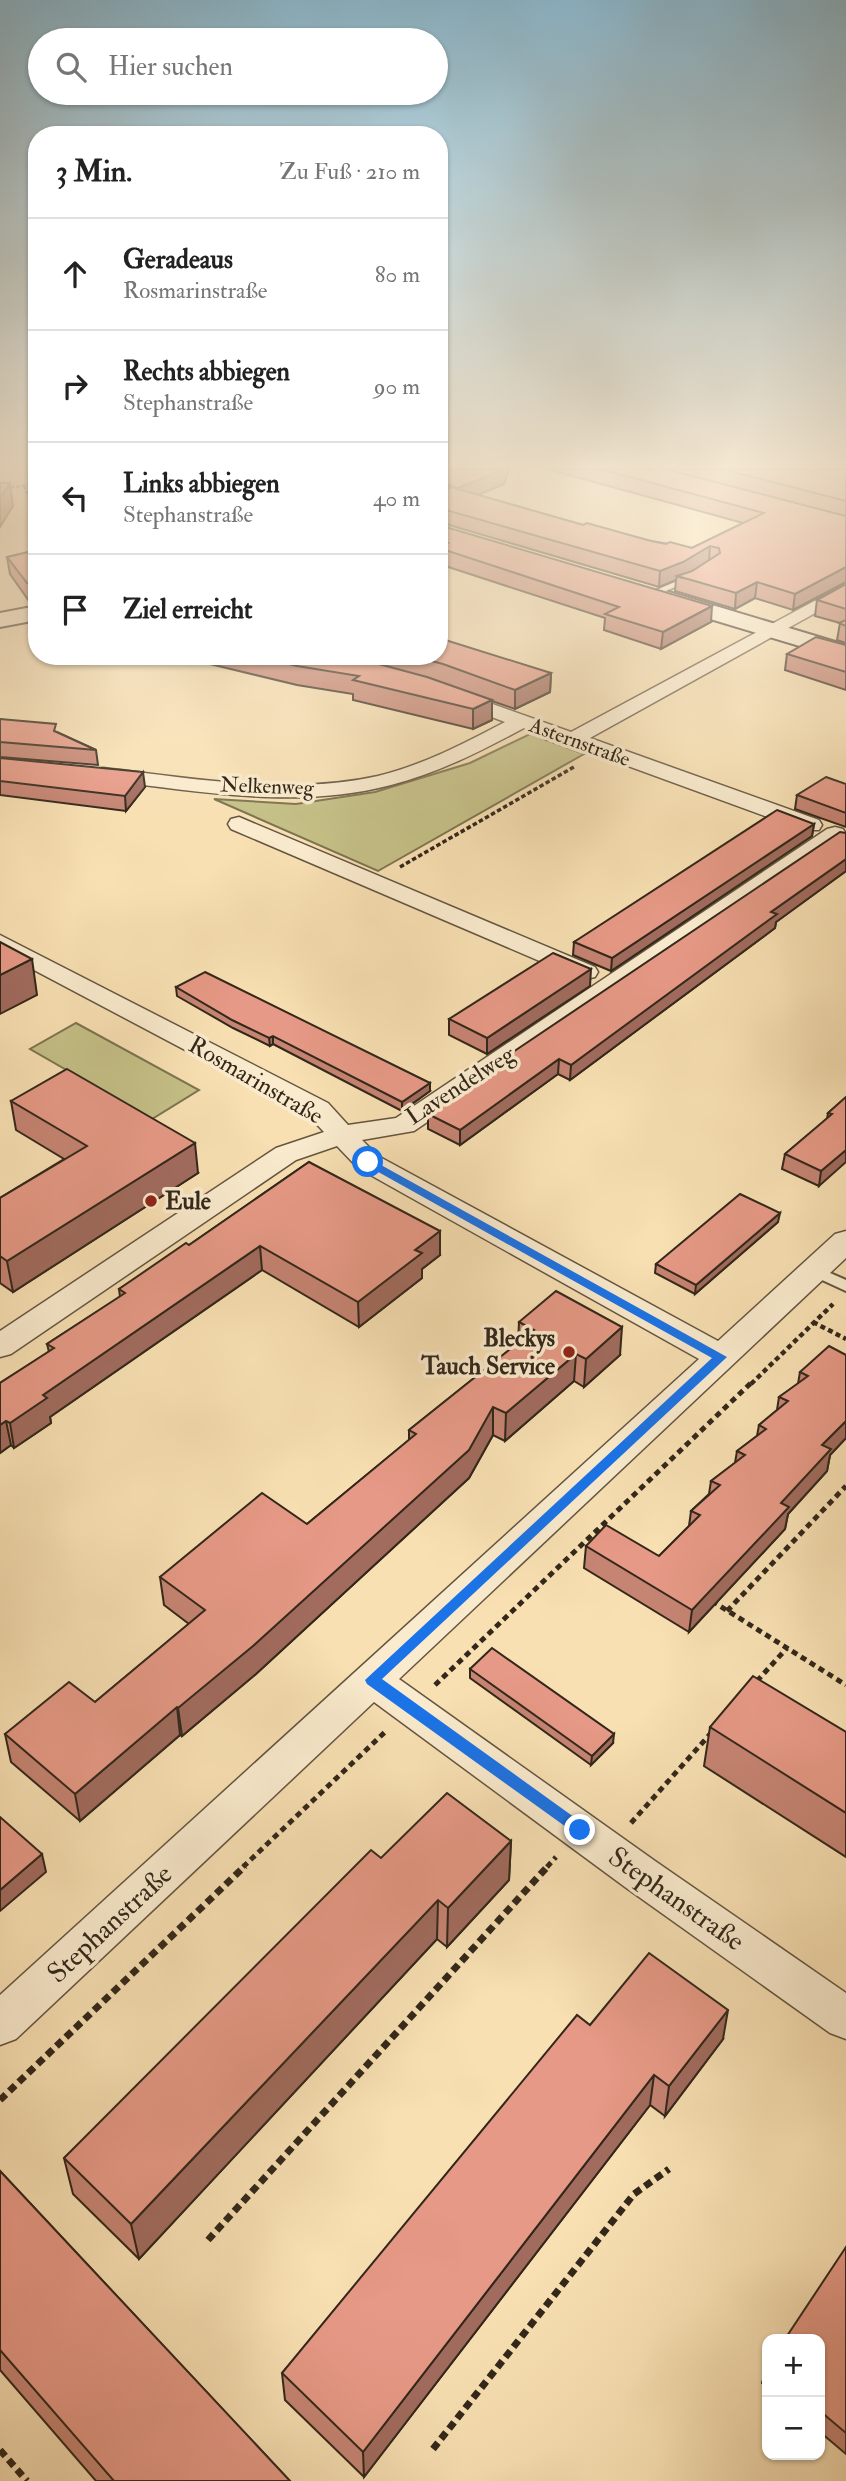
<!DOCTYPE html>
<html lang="de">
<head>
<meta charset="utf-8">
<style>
  body { margin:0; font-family:"IM FELL Double Pica",serif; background:#f6f6f6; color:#222 }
  .controls { position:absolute; right:21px; bottom:21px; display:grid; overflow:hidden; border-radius:14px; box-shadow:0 2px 5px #0004 }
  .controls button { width:63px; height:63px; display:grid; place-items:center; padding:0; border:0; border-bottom:2px solid #e0e0e0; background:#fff; color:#222; font:35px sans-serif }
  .stop { position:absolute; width:21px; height:21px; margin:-16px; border:5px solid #1a73e8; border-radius:50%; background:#fff }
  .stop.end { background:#1a73e8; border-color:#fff; box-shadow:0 2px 7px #0008 }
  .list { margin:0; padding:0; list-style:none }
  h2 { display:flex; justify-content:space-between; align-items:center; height:91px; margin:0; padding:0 28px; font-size:30px }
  h2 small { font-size:23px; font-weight:400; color:#767676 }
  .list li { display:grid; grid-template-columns:46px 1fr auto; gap:21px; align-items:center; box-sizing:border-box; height:112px; padding:0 28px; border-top:2px solid #e0e0e0 }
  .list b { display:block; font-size:26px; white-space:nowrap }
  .list p { margin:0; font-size:23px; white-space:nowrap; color:#767676 }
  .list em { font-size:23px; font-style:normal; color:#767676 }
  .icon { flex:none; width:38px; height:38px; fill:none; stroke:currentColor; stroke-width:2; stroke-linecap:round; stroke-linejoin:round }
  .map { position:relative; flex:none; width:846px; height:2481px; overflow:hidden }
  .search { position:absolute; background:#fff; box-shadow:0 2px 5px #0004; left:28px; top:28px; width:420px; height:77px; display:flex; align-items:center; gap:18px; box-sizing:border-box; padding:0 24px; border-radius:38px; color:#767676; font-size:26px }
  .panel { position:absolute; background:#fff; box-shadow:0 2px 5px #0004; left:28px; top:126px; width:420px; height:539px; border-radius:28px }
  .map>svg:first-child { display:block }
</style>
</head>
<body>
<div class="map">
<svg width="846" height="2481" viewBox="0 0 846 2481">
  <rect width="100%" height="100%" fill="#f8e0b3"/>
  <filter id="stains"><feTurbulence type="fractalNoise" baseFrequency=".00286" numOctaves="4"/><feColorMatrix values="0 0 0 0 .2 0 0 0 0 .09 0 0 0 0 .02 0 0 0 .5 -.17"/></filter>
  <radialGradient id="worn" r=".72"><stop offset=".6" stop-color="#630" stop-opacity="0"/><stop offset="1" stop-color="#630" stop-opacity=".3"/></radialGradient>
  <g fill="#c5c087" stroke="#7c7450" stroke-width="2">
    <polygon points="530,734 584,754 378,871 214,799 296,804 375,792 470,763"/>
    <polygon points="76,1023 199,1090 152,1119 30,1049"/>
  </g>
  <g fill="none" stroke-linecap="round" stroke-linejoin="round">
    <defs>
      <g id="lane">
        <polygon points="689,576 696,578 654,596 647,594"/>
        <polygon points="814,1266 846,1280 846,1291 809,1274 807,1271 809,1268"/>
      </g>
      <g id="street">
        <path d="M846,584V596L590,738L819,820L822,825L819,830H803L524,728C481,751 438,773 391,785C298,810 197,791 103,780L95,779L92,774L95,769L103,768C192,778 289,796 378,776C423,765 465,743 505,722L449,701L446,697L449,693L456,691L571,732Z"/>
        <polygon points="239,817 595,967 598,972 595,977 586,979 577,977 231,829 228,824 231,819"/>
        <polygon points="835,827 843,829 846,834 843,839 414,1131 362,1140 378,1156 718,1341 835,1234 846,1231 846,1258 399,1679 655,1861 846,1993 846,2039 830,2033 625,1887 374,1702 16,2039 0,2045 0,1995 699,1359 358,1168 337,1146 296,1160 11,1354 0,1357 0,1331 276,1148 324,1132 308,1115 0,952 0,935 328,1103 348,1125 396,1118 827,829"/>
      </g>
      <g id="secondary">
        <polygon points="662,590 846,645 846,660 654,602 650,597 654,592"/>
        <polygon points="37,606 37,620 0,627 0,613"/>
      </g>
    </defs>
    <use href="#lane" stroke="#645540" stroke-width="4"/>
    <use href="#street" stroke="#645540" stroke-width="3"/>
    <use href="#secondary" stroke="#32271a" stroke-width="4"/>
    <g stroke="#32271a" stroke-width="2.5" stroke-dasharray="3.5 2" stroke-linecap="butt">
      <polyline points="24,486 37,516"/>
      <polyline points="0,489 37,484"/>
    </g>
    <polyline stroke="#32271a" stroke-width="3.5" stroke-dasharray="4.5 2.5" stroke-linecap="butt" points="400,867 574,767"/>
    <g stroke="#32271a" stroke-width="4.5" stroke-dasharray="5 3.5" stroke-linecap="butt">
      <polyline points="813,1322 846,1339"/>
      <polyline points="751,1384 833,1304"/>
    </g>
    <g stroke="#32271a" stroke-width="5" stroke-dasharray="6 4.5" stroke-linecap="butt">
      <polyline points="712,1601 846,1685"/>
      <polyline points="727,1611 846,1486"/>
      <polyline points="757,1681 787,1648"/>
      <polyline points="435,1685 752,1382"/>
      <polyline points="631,1823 712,1732"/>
      <polyline points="243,1867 385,1732"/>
      <polyline points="547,1867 556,1857"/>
    </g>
    <g stroke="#32271a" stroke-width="7" stroke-dasharray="8 5" stroke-linecap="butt">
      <polyline points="0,2100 245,1866"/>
      <polyline points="208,2240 548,1866"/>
      <polyline points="433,2449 634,2194 669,2169"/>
      <polyline points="0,2450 27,2481"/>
    </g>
    <use href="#lane" fill="#faebce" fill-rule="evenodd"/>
    <use href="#street" fill="#faebce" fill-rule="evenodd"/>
    <use href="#secondary" fill="#faebce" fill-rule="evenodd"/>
  </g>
  <g fill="#c68473" stroke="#32271a" stroke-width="2">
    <polygon points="439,469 509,469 504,484 478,495 583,525 651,541 692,548 743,523 547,469 804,469 813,471 846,469 846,582 793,610 755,598 735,609 675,591 676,580 659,587 439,522"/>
    <polygon points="439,525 711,622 661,649 604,630 605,618 439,564"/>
    <polygon points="37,550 37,601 29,601 10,574 7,557"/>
    <polygon points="846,584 846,643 837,640 840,623 815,616 817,600"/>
    <polygon points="846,645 846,690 785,670 787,654"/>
    <polygon points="188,656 439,656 551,673 550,692 515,709 492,701 492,720 473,729 353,700 353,694 297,685 210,664"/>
    <polygon points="0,719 57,732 96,750 98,765 0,757"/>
    <polygon points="0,758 145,787 126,811 0,795"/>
    <polygon points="846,784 846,827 795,809 797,795"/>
    <polygon points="814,824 812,836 611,971 573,955 574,942"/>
    <polygon points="846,833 846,871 776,922 775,928 570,1080 558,1074 460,1145 428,1129 428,1109 460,1091"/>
    <polygon points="590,986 487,1054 449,1035 449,1019"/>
    <polygon points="176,987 430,1091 402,1111 273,1044 270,1046 233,1028 177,996"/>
    <polygon points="846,1097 819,1186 782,1169 785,1154 827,1119 828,1113"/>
    <polygon points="11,1101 198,1173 13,1292 0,1283 0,1198 64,1159 16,1130"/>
    <polygon points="309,1162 440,1255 422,1269 422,1278 359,1327 262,1270 50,1417 51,1423 14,1448 11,1445 0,1453 0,1383 49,1352 47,1344 120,1297 119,1289 189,1245"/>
    <polygon points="778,1222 695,1294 655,1273 656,1264"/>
    <polygon points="519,1322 620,1355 584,1387 574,1381 505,1441 493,1435 469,1478 256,1674 182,1736 180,1735 80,1821 11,1762 5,1734 95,1702 189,1624 164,1605 160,1577 307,1524 409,1440 409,1430 518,1343"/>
    <polygon points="846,1355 846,1438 830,1455 827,1471 788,1514 785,1529 689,1632 584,1568 586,1546 659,1556 689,1526 691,1511 709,1494 711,1481 735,1463 737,1451 757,1436 759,1425 777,1410 779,1397 798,1384 800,1372"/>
    <polygon points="470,1669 613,1743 591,1765 470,1678"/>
    <polygon points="710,1727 846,1732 846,1857 704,1766"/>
    <polygon points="511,1841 509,1880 447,1947 437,1939 139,2259 73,2194 64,2158 381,1858"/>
    <polygon points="590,2025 723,2039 665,2116 650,2105 364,2477 285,2400 282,2373"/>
    <polygon points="0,2171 290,2481 96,2481 0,2370"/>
    <polygon points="846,2247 846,2454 820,2432 820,2339"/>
    <polygon points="767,2366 767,2388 762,2383"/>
  </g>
  <g fill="#a16b5e" stroke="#32271a" stroke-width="2">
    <polygon points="505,469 509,469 504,484 458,503 458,488"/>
    <polygon points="10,483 13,506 0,527 0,498"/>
    <polygon points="710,546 709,562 682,578 677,576 676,580 659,587 660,571"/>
    <polygon points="846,567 846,582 793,610 795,594"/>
    <polygon points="757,582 755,598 735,609 736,593"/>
    <polygon points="712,606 711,622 661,649 663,632"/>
    <polygon points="551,673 550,692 515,709 515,690"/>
    <polygon points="492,700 492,720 473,729 473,709"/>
    <polygon points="143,772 145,787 126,811 125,796"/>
    <polygon points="814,824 812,836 611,971 612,958"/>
    <polygon points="846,859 846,871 776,922 775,928 570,1080 571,1065 771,912"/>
    <polygon points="32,959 37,995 0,1014 0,975"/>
    <polygon points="591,969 590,986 487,1054 487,1038"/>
    <polygon points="273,1036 273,1044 270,1046 269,1038"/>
    <polygon points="559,1059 558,1074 460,1145 460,1130"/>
    <polygon points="430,1083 430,1091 402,1111 402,1102"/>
    <polygon points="195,1143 198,1173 13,1292 7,1261"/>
    <polygon points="846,1150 846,1162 819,1186 821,1171"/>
    <polygon points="780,1213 778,1222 695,1294 696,1285"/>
    <polygon points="440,1231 440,1255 422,1269 422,1278 359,1327 358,1302 415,1250"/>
    <polygon points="260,1246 262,1270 50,1417 51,1423 14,1448 10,1423 43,1395"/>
    <polygon points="622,1327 620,1355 584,1387 586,1359"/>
    <polygon points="576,1354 574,1381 505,1441 506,1413"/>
    <polygon points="493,1407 493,1435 469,1478 256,1674 182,1736 178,1708"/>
    <polygon points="6,1421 11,1445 0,1453 0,1425"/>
    <polygon points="846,1421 846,1438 830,1455 827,1471 788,1514 785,1529 689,1632 692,1610 781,1503 822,1445"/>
    <polygon points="177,1707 180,1735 80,1821 75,1794"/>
    <polygon points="614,1734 613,1743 591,1765 592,1756"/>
    <polygon points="511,1841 509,1880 447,1947 448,1908"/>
    <polygon points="42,1854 46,1872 0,1911 0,1890"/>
    <polygon points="438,1900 437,1939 139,2259 131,2224"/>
    <polygon points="728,2010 723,2039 665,2116 669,2086"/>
    <polygon points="654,2075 650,2105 364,2477 363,2452"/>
  </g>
  <g fill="#e69986" stroke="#32271a" stroke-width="2">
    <polygon points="439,469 505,469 458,488 439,482"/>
    <polygon points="600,469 665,469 846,516 846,567 795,594 757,582 736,593 677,576 692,571 720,553 719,548 710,546 683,562 660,571 439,508 439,492 451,487 583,525 587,523 651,541 666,544 670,542 692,548 764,513"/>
    <polygon points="722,469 804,469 813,471 817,469 846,469 846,501"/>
    <polygon points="0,483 10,483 0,498"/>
    <polygon points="439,525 712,606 663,632 605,614 619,607 439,548 439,547 448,543 439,540"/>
    <polygon points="37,550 37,583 27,583 7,557"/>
    <polygon points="846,584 846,609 817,600"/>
    <polygon points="846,620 846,626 839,623"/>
    <polygon points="816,637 846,645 846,672 787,654"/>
    <polygon points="439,638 551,673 515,690 443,664 413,656 439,656"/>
    <polygon points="256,656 349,656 427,677 492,700 473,709 353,680 359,676 297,666"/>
    <polygon points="0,719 56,724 54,731 96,750 0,742"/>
    <polygon points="0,758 143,772 125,796 0,781"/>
    <polygon points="826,777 846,784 846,813 797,795"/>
    <polygon points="777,810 814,824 612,958 574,942"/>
    <polygon points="840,832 846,833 846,859 771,912 777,914 571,1065 559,1059 460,1130 428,1114 432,1111 428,1109 457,1090 460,1091 513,1052"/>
    <polygon points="0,942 32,959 0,975"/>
    <polygon points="553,953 591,969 487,1038 449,1019"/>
    <polygon points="205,972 430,1083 402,1102 273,1036 269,1038 232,1020 176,987"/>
    <polygon points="67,1069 195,1143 7,1261 0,1256 0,1198 87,1146 11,1101"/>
    <polygon points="846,1097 846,1150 821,1171 785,1154 832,1114 828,1113"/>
    <polygon points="309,1162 440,1231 415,1250 422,1253 358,1302 260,1246 43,1395 47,1398 10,1423 6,1421 0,1425 0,1383 54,1348 47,1344 125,1293 119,1289 186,1243 189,1245"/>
    <polygon points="740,1194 780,1213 696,1285 656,1264"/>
    <polygon points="556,1291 622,1327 586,1359 576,1354 506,1413 493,1407 469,1450 253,1646 178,1708 177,1707 75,1794 5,1734 69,1682 95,1702 205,1610 160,1577 262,1493 307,1524 416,1434 409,1430 534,1330 519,1322"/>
    <polygon points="829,1346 846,1355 846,1421 822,1445 831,1449 781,1503 789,1507 692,1610 586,1546 606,1525 659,1556 700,1515 691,1511 720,1485 711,1481 745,1455 737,1451 766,1429 759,1425 788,1401 779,1397 808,1376 800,1372"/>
    <polygon points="492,1648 614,1734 592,1756 470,1669"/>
    <polygon points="753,1676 846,1732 846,1813 710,1727"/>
    <polygon points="447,1793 511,1841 448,1908 438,1900 131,2224 64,2158 371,1850 381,1858"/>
    <polygon points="0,1817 42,1854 0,1890"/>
    <polygon points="649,1953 728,2010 669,2086 654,2075 363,2452 282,2373 577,2015 590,2025"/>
    <polygon points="0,2171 290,2481 114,2481 0,2350"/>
    <polygon points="846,2247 846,2433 820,2411 820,2339 785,2339"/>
  </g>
  <linearGradient id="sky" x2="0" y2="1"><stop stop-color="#8bb8ce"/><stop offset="0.57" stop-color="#fcf1dd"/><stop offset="1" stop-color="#fcf1dd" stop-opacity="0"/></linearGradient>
  <rect width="846" height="816" fill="url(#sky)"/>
  <polygon fill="#1a73e8" points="364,1160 372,1160 727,1357 382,1679 585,1825 588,1830 585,1835 580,1837 367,1684 365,1680 712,1358 364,1164"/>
  <g fill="#8f2418" stroke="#faebce" stroke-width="2.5">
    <circle cx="151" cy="1201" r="7"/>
    <circle cx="569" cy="1352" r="7"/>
  </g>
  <g text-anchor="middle" stroke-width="7" stroke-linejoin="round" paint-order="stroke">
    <g font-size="21" fill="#32271a" stroke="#faebce">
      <text transform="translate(580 742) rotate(20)" y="7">Asternstraße</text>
      <text transform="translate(267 786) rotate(2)" y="7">Nelkenweg</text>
    </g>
    <g font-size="24" fill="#32271a" stroke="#faebce">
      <text transform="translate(256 1080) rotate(30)" y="8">Rosmarinstraße</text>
      <text transform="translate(460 1085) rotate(-33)" y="8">Lavendelweg</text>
    </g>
    <g font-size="24" font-weight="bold" fill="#32271a" stroke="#faebce" text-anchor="start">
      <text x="165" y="1209">Eule</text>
      <text x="555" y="1346" text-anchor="end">Bleckys<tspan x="555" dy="28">Tauch Service</tspan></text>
    </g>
    <g font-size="28" fill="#32271a" stroke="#faebce">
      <text transform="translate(677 1898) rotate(35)" y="10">Stephanstraße</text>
      <text transform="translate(109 1923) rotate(-43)" y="10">Stephanstraße</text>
    </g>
  </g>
  <rect width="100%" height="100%" filter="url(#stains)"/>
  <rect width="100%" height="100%" fill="url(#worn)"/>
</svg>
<div class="controls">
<button>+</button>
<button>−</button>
</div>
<div class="stop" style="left:368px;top:1162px"></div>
<div class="stop end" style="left:580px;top:1830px"></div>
<div class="search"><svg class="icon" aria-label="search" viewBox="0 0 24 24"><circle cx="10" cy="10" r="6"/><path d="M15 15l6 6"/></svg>Hier suchen</div>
<section class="panel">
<h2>3 Min.<small>Zu Fuß · 210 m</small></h2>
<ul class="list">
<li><svg class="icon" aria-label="ahead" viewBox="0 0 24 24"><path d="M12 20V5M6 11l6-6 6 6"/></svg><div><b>Geradeaus</b><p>Rosmarinstraße</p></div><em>80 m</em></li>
<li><svg class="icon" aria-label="right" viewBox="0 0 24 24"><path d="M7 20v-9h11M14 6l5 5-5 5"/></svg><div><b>Rechts abbiegen</b><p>Stephanstraße</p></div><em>90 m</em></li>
<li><svg class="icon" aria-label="left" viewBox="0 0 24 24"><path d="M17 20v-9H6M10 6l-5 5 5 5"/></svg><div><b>Links abbiegen</b><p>Stephanstraße</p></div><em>40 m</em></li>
<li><svg class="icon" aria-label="arrive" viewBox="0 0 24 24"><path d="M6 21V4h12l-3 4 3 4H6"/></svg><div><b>Ziel erreicht</b></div></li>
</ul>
</section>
</div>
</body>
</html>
